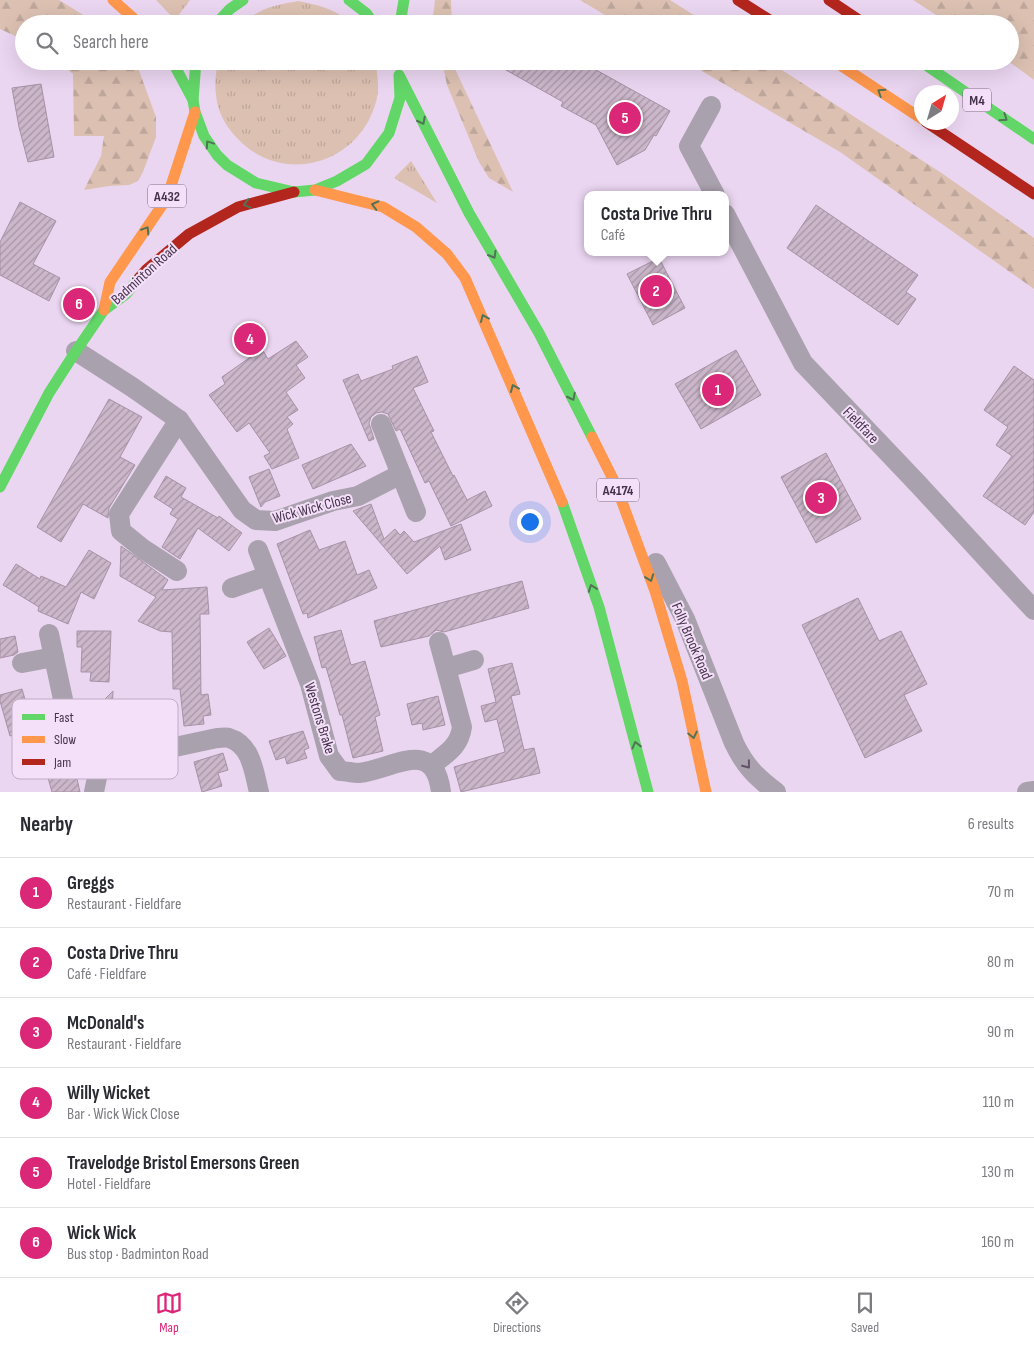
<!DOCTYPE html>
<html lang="en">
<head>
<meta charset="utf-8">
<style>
  body { margin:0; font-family:"Sofia Sans Condensed",sans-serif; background:#f2f2f3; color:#2b2b33 }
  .compass { position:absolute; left:914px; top:85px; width:45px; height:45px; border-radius:50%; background:#fff; box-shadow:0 5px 20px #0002; rotate:37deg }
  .you { position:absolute; left:529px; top:521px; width:18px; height:18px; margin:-12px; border:4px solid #fff; border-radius:50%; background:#1a73e8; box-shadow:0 0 0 8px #1a73e833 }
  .badge { display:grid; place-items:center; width:32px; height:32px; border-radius:50%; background:#db2777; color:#fff; font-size:16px; font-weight:700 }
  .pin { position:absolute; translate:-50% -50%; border:2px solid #fff; box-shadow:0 1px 5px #0006 }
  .popup { position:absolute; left:584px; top:191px; width:145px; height:65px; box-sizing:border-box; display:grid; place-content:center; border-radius:10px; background:#fff; filter:drop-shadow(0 1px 4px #0005); font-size:16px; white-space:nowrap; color:#7c7c81 }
  .popup b { font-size:19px; color:#2b2b33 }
  .popup::after { content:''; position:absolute; left:50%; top:100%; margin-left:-10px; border:10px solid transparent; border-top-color:#fff }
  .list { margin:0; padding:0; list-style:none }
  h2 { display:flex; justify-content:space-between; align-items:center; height:65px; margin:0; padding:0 20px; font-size:21px }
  h2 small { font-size:16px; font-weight:400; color:#7c7c81 }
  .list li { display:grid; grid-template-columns:32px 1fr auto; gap:15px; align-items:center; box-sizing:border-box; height:70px; padding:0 20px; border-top:1px solid #e1e1e2 }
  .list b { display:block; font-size:19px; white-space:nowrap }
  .list p { margin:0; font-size:16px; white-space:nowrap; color:#7c7c81 }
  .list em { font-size:16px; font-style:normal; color:#7c7c81 }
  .icon { flex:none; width:28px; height:28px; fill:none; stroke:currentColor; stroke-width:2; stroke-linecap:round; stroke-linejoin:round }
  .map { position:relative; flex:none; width:1034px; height:792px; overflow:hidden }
  .search { position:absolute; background:#fff; box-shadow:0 5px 20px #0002; left:15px; right:15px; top:15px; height:55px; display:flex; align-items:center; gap:12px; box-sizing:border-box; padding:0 18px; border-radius:28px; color:#7c7c81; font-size:19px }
  .sheet { height:485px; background:#fff }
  nav { display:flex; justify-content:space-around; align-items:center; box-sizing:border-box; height:70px; border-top:1px solid #e1e1e2; background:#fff; font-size:14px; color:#7c7c81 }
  nav a { display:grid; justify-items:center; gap:2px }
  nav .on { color:#db2777 }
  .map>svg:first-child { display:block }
</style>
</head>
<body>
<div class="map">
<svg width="1034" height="792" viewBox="0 0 1034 792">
  <defs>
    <pattern id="grass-tufts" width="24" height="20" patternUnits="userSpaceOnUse" patternTransform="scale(1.25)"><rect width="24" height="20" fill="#dcc1b2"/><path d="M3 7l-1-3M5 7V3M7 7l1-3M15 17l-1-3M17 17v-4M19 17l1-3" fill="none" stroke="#bea69b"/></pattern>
    <pattern id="forest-firs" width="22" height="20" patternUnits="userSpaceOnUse" patternTransform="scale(1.25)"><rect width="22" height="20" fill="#dcc1b2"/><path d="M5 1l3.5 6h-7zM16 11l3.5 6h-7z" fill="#bea69b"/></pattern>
    <pattern id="building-hatch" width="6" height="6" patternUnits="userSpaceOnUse" patternTransform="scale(1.25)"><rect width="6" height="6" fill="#cbb6ca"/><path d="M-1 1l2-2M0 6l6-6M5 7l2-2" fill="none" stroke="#a795a6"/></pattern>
  </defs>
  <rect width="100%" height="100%" fill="#ebd6f1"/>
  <g fill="url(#grass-tufts)">
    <polygon points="156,0 190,0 175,20"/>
    <path d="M298,1C318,5 337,9 351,24H242C259,8 276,5 298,1Z"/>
    <path d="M218,61H375C376,69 378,76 378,84C379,96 374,110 369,120C342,170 277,180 238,139C229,130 221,118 218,106C214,91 215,76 218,61Z"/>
    <polygon points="411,161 437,203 394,178"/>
  </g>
  <g fill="url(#forest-firs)">
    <polygon points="0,0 59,0 98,24 24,24 24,40 0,29"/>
    <polygon points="435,0 451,0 452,24 435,24 433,17"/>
    <polygon points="580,0 670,0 708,24 620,24"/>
    <polygon points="913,0 1034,0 1034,80 1008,61 1010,61 1010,24 950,24"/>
    <polygon points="57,61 134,61 137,65 156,117 156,137 143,172 138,181 129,185 109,186 84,190 101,156 104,136 74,136 73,74"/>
    <polygon points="442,61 455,61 455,69 513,192 489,178 479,162 447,85"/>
    <polygon points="685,61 768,61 943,174 1034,238 1034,289 840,152"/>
  </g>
  <g fill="url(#building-hatch)" stroke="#a692a6">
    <polygon points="490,61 580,61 670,111 656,136 654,135 645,150 617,165 596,125 561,106 563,102"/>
    <polygon points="41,84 54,157 28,162 19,127 12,88"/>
    <polygon points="20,202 56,221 33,264 60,278 49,301 0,275 0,242"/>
    <polygon points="816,205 918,275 906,292 916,299 898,325 787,248"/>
    <polygon points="659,258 685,308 653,325 627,274"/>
    <polygon points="296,341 308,357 296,365 305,378 286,392 298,410 287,417 293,424 287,429 299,458 272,469 264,456 270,453 249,423 237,432 209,395 225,384 222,377 262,349 268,359"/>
    <polygon points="736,350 761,395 701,429 675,384"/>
    <polygon points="417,356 428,382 413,388 434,431 431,432 453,476 454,475 467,500 485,491 492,506 451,526 429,481 425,483 400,429 396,431 388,414 382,412 376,413 371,417 369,423 374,439 369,441 343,380 358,374 361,381 393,369 392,366"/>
    <polygon points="1014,366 1034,380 1034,512 1025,525 983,496 1012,456 996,445 1008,427 984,410"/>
    <polygon points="109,399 142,417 120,457 135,465 109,508 108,518 83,504 61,542 37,527"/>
    <polygon points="351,444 366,466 313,489 302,465"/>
    <polygon points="826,453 861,519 816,543 781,477"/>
    <polygon points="269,469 280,496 265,502 261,507 249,477"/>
    <polygon points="166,476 186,488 181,497 218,518 219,516 242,533 229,551 198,528 180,559 162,547 178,519 170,514 173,509 154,497"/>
    <polygon points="371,504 384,539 395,529 400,535 404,531 414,542 461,524 471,550 445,560 440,546 407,574 353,511"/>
    <polygon points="310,530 319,550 345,541 357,575 369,570 377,588 308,618 307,613 303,614 277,544"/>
    <polygon points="121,546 168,580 162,590 207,587 209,614 200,614 201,695 208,694 211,715 203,716 204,724 184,726 180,689 173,689 172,632 160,631 138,621 156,597 120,576"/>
    <polygon points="89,550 111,563 94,599 81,592 68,624 38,611 39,607 3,585 16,564 40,579 41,576 66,587"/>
    <polygon points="522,581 529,608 444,632 436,630 429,636 381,647 374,621"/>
    <polygon points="858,598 879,641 901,631 927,684 904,695 922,731 865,758 802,625"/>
    <polygon points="269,628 286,656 264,669 247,642"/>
    <polygon points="341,630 351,665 365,661 380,715 375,717 383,751 353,758 342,715 340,715 326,667 322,668 314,637"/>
    <polygon points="77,631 111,631 109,682 90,681 91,672 81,672 82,647 77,647"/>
    <polygon points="15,636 18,652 14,655 0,658 0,639"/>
    <polygon points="512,663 520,694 511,696 524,750 534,748 540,773 461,792 454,767 505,752 497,719 485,722 481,706 496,702 488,669"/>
    <polygon points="22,689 26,703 33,701 40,730 51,727 59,760 72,757 80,792 52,792 45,767 39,769 36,755 30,757 24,732 10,736 0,701 0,695"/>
    <polygon points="113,691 111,741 87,717"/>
    <polygon points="438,696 445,725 423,730 422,723 412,725 407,704"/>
    <polygon points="132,700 150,718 150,724 140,734 119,713"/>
    <polygon points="303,731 309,748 304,750 307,758 287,764 285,757 276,760 269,741"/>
    <polygon points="223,753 228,770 218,773 222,786 202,792 194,762"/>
  </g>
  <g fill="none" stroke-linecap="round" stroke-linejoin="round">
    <g stroke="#aaa1ae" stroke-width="20">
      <polyline points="711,106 689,146 715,195"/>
      <polyline points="725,214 803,363 918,484 1034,610"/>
      <polyline points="76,351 132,387 179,420 242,510 256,520 275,521 333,501 358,496 401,474"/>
      <polyline points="381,424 416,512"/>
      <path d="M258,550L310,684L329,756L340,771C346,771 353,773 359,773C394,769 434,736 441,792"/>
      <path d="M656,563L685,619L734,743C745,766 756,777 776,792"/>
      <polyline points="177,571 143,549 121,531 119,514 179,420"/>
      <polyline points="232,588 267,576"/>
      <polyline points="49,634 67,718 100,763"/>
      <polyline points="22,663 54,657"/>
      <polyline points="447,668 474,660"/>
      <path d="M432,765C447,753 459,747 462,727L439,642"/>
      <path d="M94,792L100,763L217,738C221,738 226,737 229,738C252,745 254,773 259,792"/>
      <polyline points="1027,792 1034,791"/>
    </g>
    <g stroke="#63d668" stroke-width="11">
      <polyline points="349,0 366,13 374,24"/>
      <polyline points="216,24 230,9 243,0"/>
      <polyline points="400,24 404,0"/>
      <polyline points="172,61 193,100"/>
      <polyline points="196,61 193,100 195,112 204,136 217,155 227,165 256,183 294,192 315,190 337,181 366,164 389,133 400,98 399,75"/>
      <polyline points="920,61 1034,139"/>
      <polyline points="400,77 469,213 539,333 592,437"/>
      <polyline points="0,487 49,393 76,351 104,310 126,294 139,278"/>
      <polyline points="562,502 599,607 648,792"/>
    </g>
    <g stroke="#ff974d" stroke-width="11">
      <polyline points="113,0 140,24"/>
      <polyline points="834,61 922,119"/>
      <polyline points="315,190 383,207 416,227 447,254 465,278 562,502"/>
      <polyline points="104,310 110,282 167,198 195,112"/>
      <polyline points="592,437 615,483 655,591 682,681 706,792"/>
    </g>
    <g stroke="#b3261e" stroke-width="11">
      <polyline points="738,0 776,24"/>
      <polyline points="829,0 865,24"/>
      <polyline points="926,122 1034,194"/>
      <polyline points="139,278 146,270 189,234 238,207 294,192"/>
    </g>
  </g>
  <defs><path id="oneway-chevron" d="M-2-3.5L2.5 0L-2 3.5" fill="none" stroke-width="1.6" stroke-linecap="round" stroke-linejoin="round" transform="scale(1.25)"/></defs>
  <g stroke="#517457">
    <use href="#oneway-chevron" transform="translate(881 92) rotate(-147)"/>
    <use href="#oneway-chevron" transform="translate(1004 118) rotate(34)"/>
    <use href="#oneway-chevron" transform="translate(422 121) rotate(63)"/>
    <use href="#oneway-chevron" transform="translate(209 144) rotate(-124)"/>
    <use href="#oneway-chevron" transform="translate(247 204) rotate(165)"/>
    <use href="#oneway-chevron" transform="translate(375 205) rotate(-166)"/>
    <use href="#oneway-chevron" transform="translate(146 230) rotate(-57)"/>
    <use href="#oneway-chevron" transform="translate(493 255) rotate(60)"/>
    <use href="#oneway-chevron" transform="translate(484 318) rotate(-113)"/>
    <use href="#oneway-chevron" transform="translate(514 388) rotate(-113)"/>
    <use href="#oneway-chevron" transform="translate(572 397) rotate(63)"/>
    <use href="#oneway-chevron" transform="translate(650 578) rotate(70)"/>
    <use href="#oneway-chevron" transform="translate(592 588) rotate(-110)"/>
    <use href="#oneway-chevron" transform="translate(693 735) rotate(78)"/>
    <use href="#oneway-chevron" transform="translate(636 745) rotate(-104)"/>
  </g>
  <use stroke="#635369" href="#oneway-chevron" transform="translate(747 765) rotate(52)"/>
  <g text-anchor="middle" stroke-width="4" stroke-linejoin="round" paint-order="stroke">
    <g fill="#f4e0f9" stroke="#7a667f" stroke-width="1">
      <rect x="963" y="88.5" width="28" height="23" rx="4"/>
      <rect x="148" y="184.5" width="38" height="23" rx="4"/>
      <rect x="597" y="478.5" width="42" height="23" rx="4"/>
    </g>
    <g font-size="14" font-weight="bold" fill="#45324b">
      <text x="977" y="105">M4</text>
      <text x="167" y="201">A432</text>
      <text x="618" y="495">A4174</text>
    </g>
    <g font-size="15" fill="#45324b" stroke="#f4e0f9">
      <text transform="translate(144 274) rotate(-42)" y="5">Badminton Road</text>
      <text transform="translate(861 425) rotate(46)" y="5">Fieldfare</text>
      <text transform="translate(312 508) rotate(-15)" y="5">Wick Wick Close</text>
      <text transform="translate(692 641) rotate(67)" y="5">Folly Brook Road</text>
      <text transform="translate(320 718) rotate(73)" y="5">Westons Brake</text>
    </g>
  </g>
  <rect x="12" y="699" width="166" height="80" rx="8" fill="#f4e0f9" stroke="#c0acc5" stroke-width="1"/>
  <rect x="22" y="714" width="23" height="6" fill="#63d668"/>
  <rect x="22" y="736" width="23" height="7" fill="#ff974d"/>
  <rect x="22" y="759" width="23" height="6" fill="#b3261e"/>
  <g font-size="14" fill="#45324b">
    <text x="54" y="722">Fast</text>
    <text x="54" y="744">Slow</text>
    <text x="54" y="767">Jam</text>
  </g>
</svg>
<svg class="compass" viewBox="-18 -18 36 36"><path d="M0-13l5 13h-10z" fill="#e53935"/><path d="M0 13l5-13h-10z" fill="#7c7c81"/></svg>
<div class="you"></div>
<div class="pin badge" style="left:718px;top:390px">1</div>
<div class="pin badge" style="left:656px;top:291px">2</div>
<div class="popup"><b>Costa Drive Thru</b>Café</div>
<div class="pin badge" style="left:821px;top:498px">3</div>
<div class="pin badge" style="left:250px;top:339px">4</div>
<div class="pin badge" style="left:625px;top:118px">5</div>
<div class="pin badge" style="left:79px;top:304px">6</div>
<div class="search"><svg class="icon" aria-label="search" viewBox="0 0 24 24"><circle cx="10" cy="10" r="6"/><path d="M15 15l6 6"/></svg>Search here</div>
</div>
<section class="sheet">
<h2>Nearby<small>6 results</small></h2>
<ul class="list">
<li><span class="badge">1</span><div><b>Greggs</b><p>Restaurant · Fieldfare</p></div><em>70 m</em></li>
<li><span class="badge">2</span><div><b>Costa Drive Thru</b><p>Café · Fieldfare</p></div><em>80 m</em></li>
<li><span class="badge">3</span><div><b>McDonald's</b><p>Restaurant · Fieldfare</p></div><em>90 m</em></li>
<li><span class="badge">4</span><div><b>Willy Wicket</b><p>Bar · Wick Wick Close</p></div><em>110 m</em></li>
<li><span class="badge">5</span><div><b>Travelodge Bristol Emersons Green</b><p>Hotel · Fieldfare</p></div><em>130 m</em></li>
<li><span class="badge">6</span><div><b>Wick Wick</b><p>Bus stop · Badminton Road</p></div><em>160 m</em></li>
</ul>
</section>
<nav>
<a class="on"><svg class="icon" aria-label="map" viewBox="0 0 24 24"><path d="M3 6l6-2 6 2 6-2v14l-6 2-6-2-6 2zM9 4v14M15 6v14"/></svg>Map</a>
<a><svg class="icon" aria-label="directions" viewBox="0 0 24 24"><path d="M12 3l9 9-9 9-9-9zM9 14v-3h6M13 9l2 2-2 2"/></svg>Directions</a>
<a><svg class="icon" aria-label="saved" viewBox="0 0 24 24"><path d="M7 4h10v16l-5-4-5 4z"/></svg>Saved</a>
</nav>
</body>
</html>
